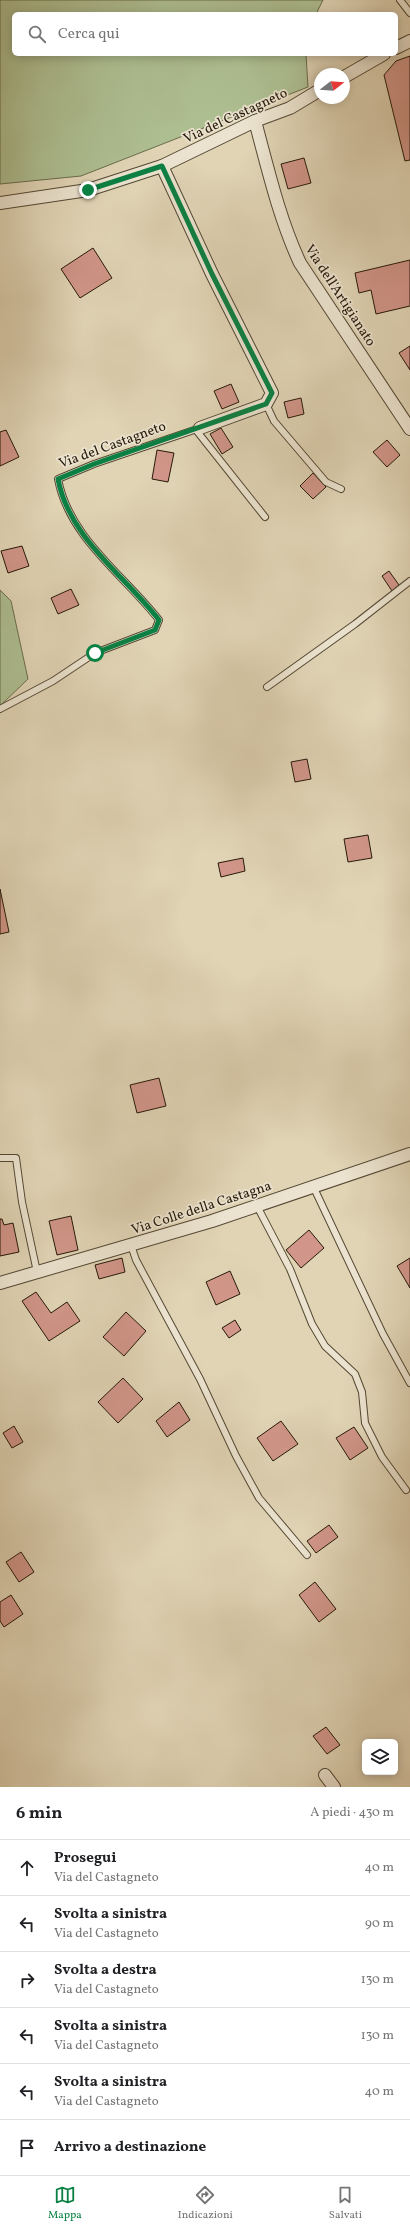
<!DOCTYPE html>
<html lang="it">
<head>
<meta charset="utf-8">
<style>
  body { margin:0; font-family:Vollkorn,serif; background:#f6f6f6; color:#202124 }
  .controls { position:absolute; right:12px; bottom:12px; display:grid; overflow:hidden; border-radius:6px; box-shadow:0 2px 10px #0003 }
  .controls button { width:36px; height:36px; display:grid; place-items:center; padding:0; border:0; border-bottom:1px solid #e0e0e0; background:#fff; color:#202124; font:20px sans-serif }
  .compass { position:absolute; left:314px; top:68px; width:36px; height:36px; border-radius:50%; background:#fff; box-shadow:0 2px 10px #0003; rotate:73deg }
  .stop { position:absolute; width:12px; height:12px; margin:-9px; border:3px solid #0b8043; border-radius:50%; background:#fff }
  .stop.end { background:#0b8043; border-color:#fff; box-shadow:0 1px 4px #0008 }
  .list { margin:0; padding:0; list-style:none }
  h2 { display:flex; justify-content:space-between; align-items:center; height:52px; margin:0; padding:0 16px; font-size:17px }
  h2 small { font-size:13px; font-weight:400; color:#757577 }
  .list li { display:grid; grid-template-columns:26px 1fr auto; gap:12px; align-items:center; box-sizing:border-box; height:56px; padding:0 16px; border-top:1px solid #e0e0e0 }
  .list b { display:block; font-size:15px; white-space:nowrap }
  .list p { margin:0; font-size:13px; white-space:nowrap; color:#757577 }
  .list em { font-size:13px; font-style:normal; color:#757577 }
  .icon { flex:none; width:22px; height:22px; fill:none; stroke:currentColor; stroke-width:2; stroke-linecap:round; stroke-linejoin:round }
  .map { position:relative; flex:none; width:410px; height:1787px; overflow:hidden }
  .search { position:absolute; background:#fff; box-shadow:0 2px 10px #0003; left:12px; right:12px; top:12px; height:44px; display:flex; align-items:center; gap:10px; box-sizing:border-box; padding:0 14px; border-radius:6px; color:#757577; font-size:15px }
  .sheet { height:388px; background:#fff }
  nav { display:flex; justify-content:space-around; align-items:center; box-sizing:border-box; height:56px; border-top:1px solid #e0e0e0; background:#fff; font-size:11px; color:#757577 }
  nav a { display:grid; justify-items:center; gap:2px }
  nav .on { color:#0b8043 }
  .map>svg:first-child { display:block }
</style>
</head>
<body>
<div class="map">
<svg width="410" height="1787" viewBox="0 0 410 1787">
  <rect width="100%" height="100%" fill="#e0d4b5"/>
  <filter id="stains"><feTurbulence type="fractalNoise" baseFrequency=".005" numOctaves="4"/><feColorMatrix values="0 0 0 0 .2 0 0 0 0 .09 0 0 0 0 .02 0 0 0 .5 -.17"/></filter>
  <radialGradient id="worn" r=".72"><stop offset=".6" stop-color="#630" stop-opacity="0"/><stop offset="1" stop-color="#630" stop-opacity=".3"/></radialGradient>
  <g fill="#adbe91" stroke="#6a6c4d">
    <polygon points="0,0 323,0 316,14 14,14 14,54 306,54 308,87 81,176 0,184"/>
    <polygon points="0,590 11,601 28,679 0,706"/>
  </g>
  <g fill="#d19689" stroke="#261909">
    <polygon points="410,56 410,160 405,161 384,75 396,61"/>
    <polygon points="304,158 311,183 288,189 281,164"/>
    <polygon points="93,248 112,278 80,298 61,269"/>
    <polygon points="410,260 410,306 376,314 371,290 359,293 355,273"/>
    <polygon points="410,346 410,370 399,353"/>
    <polygon points="231,384 239,402 222,409 214,391"/>
    <polygon points="301,398 304,414 288,418 284,402"/>
    <polygon points="221,428 233,447 222,454 210,434"/>
    <polygon points="6,430 19,457 0,466 0,432"/>
    <polygon points="387,440 400,455 387,467 373,452"/>
    <polygon points="157,450 174,453 168,482 152,479"/>
    <polygon points="313,473 326,487 313,499 300,486"/>
    <polygon points="22,546 29,566 8,573 1,551"/>
    <polygon points="389,571 399,585 392,591 382,576"/>
    <polygon points="71,589 79,605 58,614 51,598"/>
    <polygon points="307,759 311,779 295,782 291,762"/>
    <polygon points="368,835 372,858 348,862 344,839"/>
    <polygon points="243,858 245,871 221,877 218,863"/>
    <polygon points="0,889 9,932 0,934"/>
    <polygon points="159,1078 166,1106 137,1113 130,1085"/>
    <polygon points="71,1216 78,1250 57,1255 49,1221"/>
    <polygon points="0,1219 2,1219 4,1225 13,1223 19,1252 0,1256"/>
    <polygon points="309,1230 324,1248 301,1268 286,1250"/>
    <polygon points="122,1258 125,1272 99,1279 95,1265"/>
    <polygon points="410,1258 410,1288 397,1266"/>
    <polygon points="230,1271 240,1294 216,1305 206,1282"/>
    <polygon points="36,1292 51,1313 67,1302 80,1321 49,1341 22,1301"/>
    <polygon points="126,1312 146,1331 124,1356 103,1337"/>
    <polygon points="235,1320 241,1330 229,1338 222,1328"/>
    <polygon points="123,1378 143,1399 118,1423 98,1402"/>
    <polygon points="179,1402 190,1420 167,1437 156,1421"/>
    <polygon points="281,1421 298,1444 273,1461 257,1438"/>
    <polygon points="14,1426 23,1442 12,1448 3,1433"/>
    <polygon points="354,1427 368,1448 350,1460 336,1438"/>
    <polygon points="329,1525 338,1537 316,1553 307,1541"/>
    <polygon points="21,1552 34,1572 19,1582 6,1562"/>
    <polygon points="315,1582 336,1609 319,1622 299,1595"/>
    <polygon points="11,1595 23,1614 4,1627 0,1621 0,1602"/>
    <polygon points="326,1727 340,1745 327,1754 313,1736"/>
  </g>
  <g fill="none" stroke-linecap="round" stroke-linejoin="round">
    <defs>
      <g id="lane">
        <polyline points="400,0 410,13"/>
        <polyline points="266,404 274,421 326,482 341,489"/>
        <polyline points="196,430 265,517"/>
        <polyline points="267,687 355,624 410,581"/>
        <path d="M0,709L53,681L95,653L155,630L159,620C124,575 69,538 58,479L94,464L200,428"/>
        <polyline points="0,1158 16,1158 22,1202 37,1272"/>
        <polyline points="313,1186 383,1334 410,1383"/>
        <polyline points="257,1206 290,1269 312,1324 325,1346 355,1374 362,1392 365,1423 382,1457 406,1490"/>
        <polyline points="131,1245 136,1260 200,1379 236,1456 259,1498 307,1555"/>
      </g>
      <g id="street">
        <polyline points="396,48 410,41"/>
        <polyline points="344,77 384,54"/>
        <path d="M255,121C268,169 279,218 300,263L410,429"/>
        <polyline points="162,166 212,274 272,393 266,404 200,428"/>
        <polyline points="0,203 88,190 162,166 255,121 290,108 320,90"/>
        <polyline points="0,1283 212,1221 410,1154"/>
        <polyline points="325,1775 334,1787"/>
      </g>
    </defs>
    <use href="#lane" stroke="#544834" stroke-width="8"/>
    <use href="#street" stroke="#544834" stroke-width="14"/>
    <use href="#lane" stroke="#ebe3cf" stroke-width="6"/>
    <use href="#street" stroke="#ebe3cf" stroke-width="12"/>
  </g>
  <g fill="none" stroke-linecap="round" stroke-linejoin="round">
    <path stroke="#0b8043" stroke-width="5" d="M88,190L162,166L212,274L272,393L266,404L94,464L58,479C69,538 124,575 159,620L155,630L95,653"/>
  </g>
  <g text-anchor="middle" stroke-width="3.5" stroke-linejoin="round" paint-order="stroke">
    <g font-size="14" fill="#261909" stroke="#ebe3cf">
      <text transform="translate(235 115) rotate(-25)" y="5">Via del Castagneto</text>
      <text transform="translate(341 295) rotate(57)" y="5">Via dell'Artigianato</text>
      <text transform="translate(112 444) rotate(-20)" y="5">Via del Castagneto</text>
      <text transform="translate(201 1207) rotate(-18)" y="5">Via Colle della Castagna</text>
    </g>
  </g>
  <rect width="100%" height="100%" filter="url(#stains)"/>
  <rect width="100%" height="100%" fill="url(#worn)"/>
</svg>
<div class="controls">
<button><svg class="icon" aria-label="layers" viewBox="0 0 24 24"><path d="M12 4l9 5-9 5-9-5zM3 14l9 5 9-5"/></svg></button>
</div>
<svg class="compass" viewBox="-18 -18 36 36"><path d="M0-13l5 13h-10z" fill="#e53935"/><path d="M0 13l5-13h-10z" fill="#757577"/></svg>
<div class="stop" style="left:95px;top:653px"></div>
<div class="stop end" style="left:88px;top:190px"></div>
<div class="search"><svg class="icon" aria-label="search" viewBox="0 0 24 24"><circle cx="10" cy="10" r="6"/><path d="M15 15l6 6"/></svg>Cerca qui</div>
</div>
<section class="sheet">
<h2>6 min<small>A piedi · 430 m</small></h2>
<ul class="list">
<li><svg class="icon" aria-label="ahead" viewBox="0 0 24 24"><path d="M12 20V5M6 11l6-6 6 6"/></svg><div><b>Prosegui</b><p>Via del Castagneto</p></div><em>40 m</em></li>
<li><svg class="icon" aria-label="left" viewBox="0 0 24 24"><path d="M17 20v-9H6M10 6l-5 5 5 5"/></svg><div><b>Svolta a sinistra</b><p>Via del Castagneto</p></div><em>90 m</em></li>
<li><svg class="icon" aria-label="right" viewBox="0 0 24 24"><path d="M7 20v-9h11M14 6l5 5-5 5"/></svg><div><b>Svolta a destra</b><p>Via del Castagneto</p></div><em>130 m</em></li>
<li><svg class="icon" aria-label="left" viewBox="0 0 24 24"><path d="M17 20v-9H6M10 6l-5 5 5 5"/></svg><div><b>Svolta a sinistra</b><p>Via del Castagneto</p></div><em>130 m</em></li>
<li><svg class="icon" aria-label="left" viewBox="0 0 24 24"><path d="M17 20v-9H6M10 6l-5 5 5 5"/></svg><div><b>Svolta a sinistra</b><p>Via del Castagneto</p></div><em>40 m</em></li>
<li><svg class="icon" aria-label="arrive" viewBox="0 0 24 24"><path d="M6 21V4h12l-3 4 3 4H6"/></svg><div><b>Arrivo a destinazione</b></div></li>
</ul>
</section>
<nav>
<a class="on"><svg class="icon" aria-label="map" viewBox="0 0 24 24"><path d="M3 6l6-2 6 2 6-2v14l-6 2-6-2-6 2zM9 4v14M15 6v14"/></svg>Mappa</a>
<a><svg class="icon" aria-label="directions" viewBox="0 0 24 24"><path d="M12 3l9 9-9 9-9-9zM9 14v-3h6M13 9l2 2-2 2"/></svg>Indicazioni</a>
<a><svg class="icon" aria-label="saved" viewBox="0 0 24 24"><path d="M7 4h10v16l-5-4-5 4z"/></svg>Salvati</a>
</nav>
</body>
</html>
